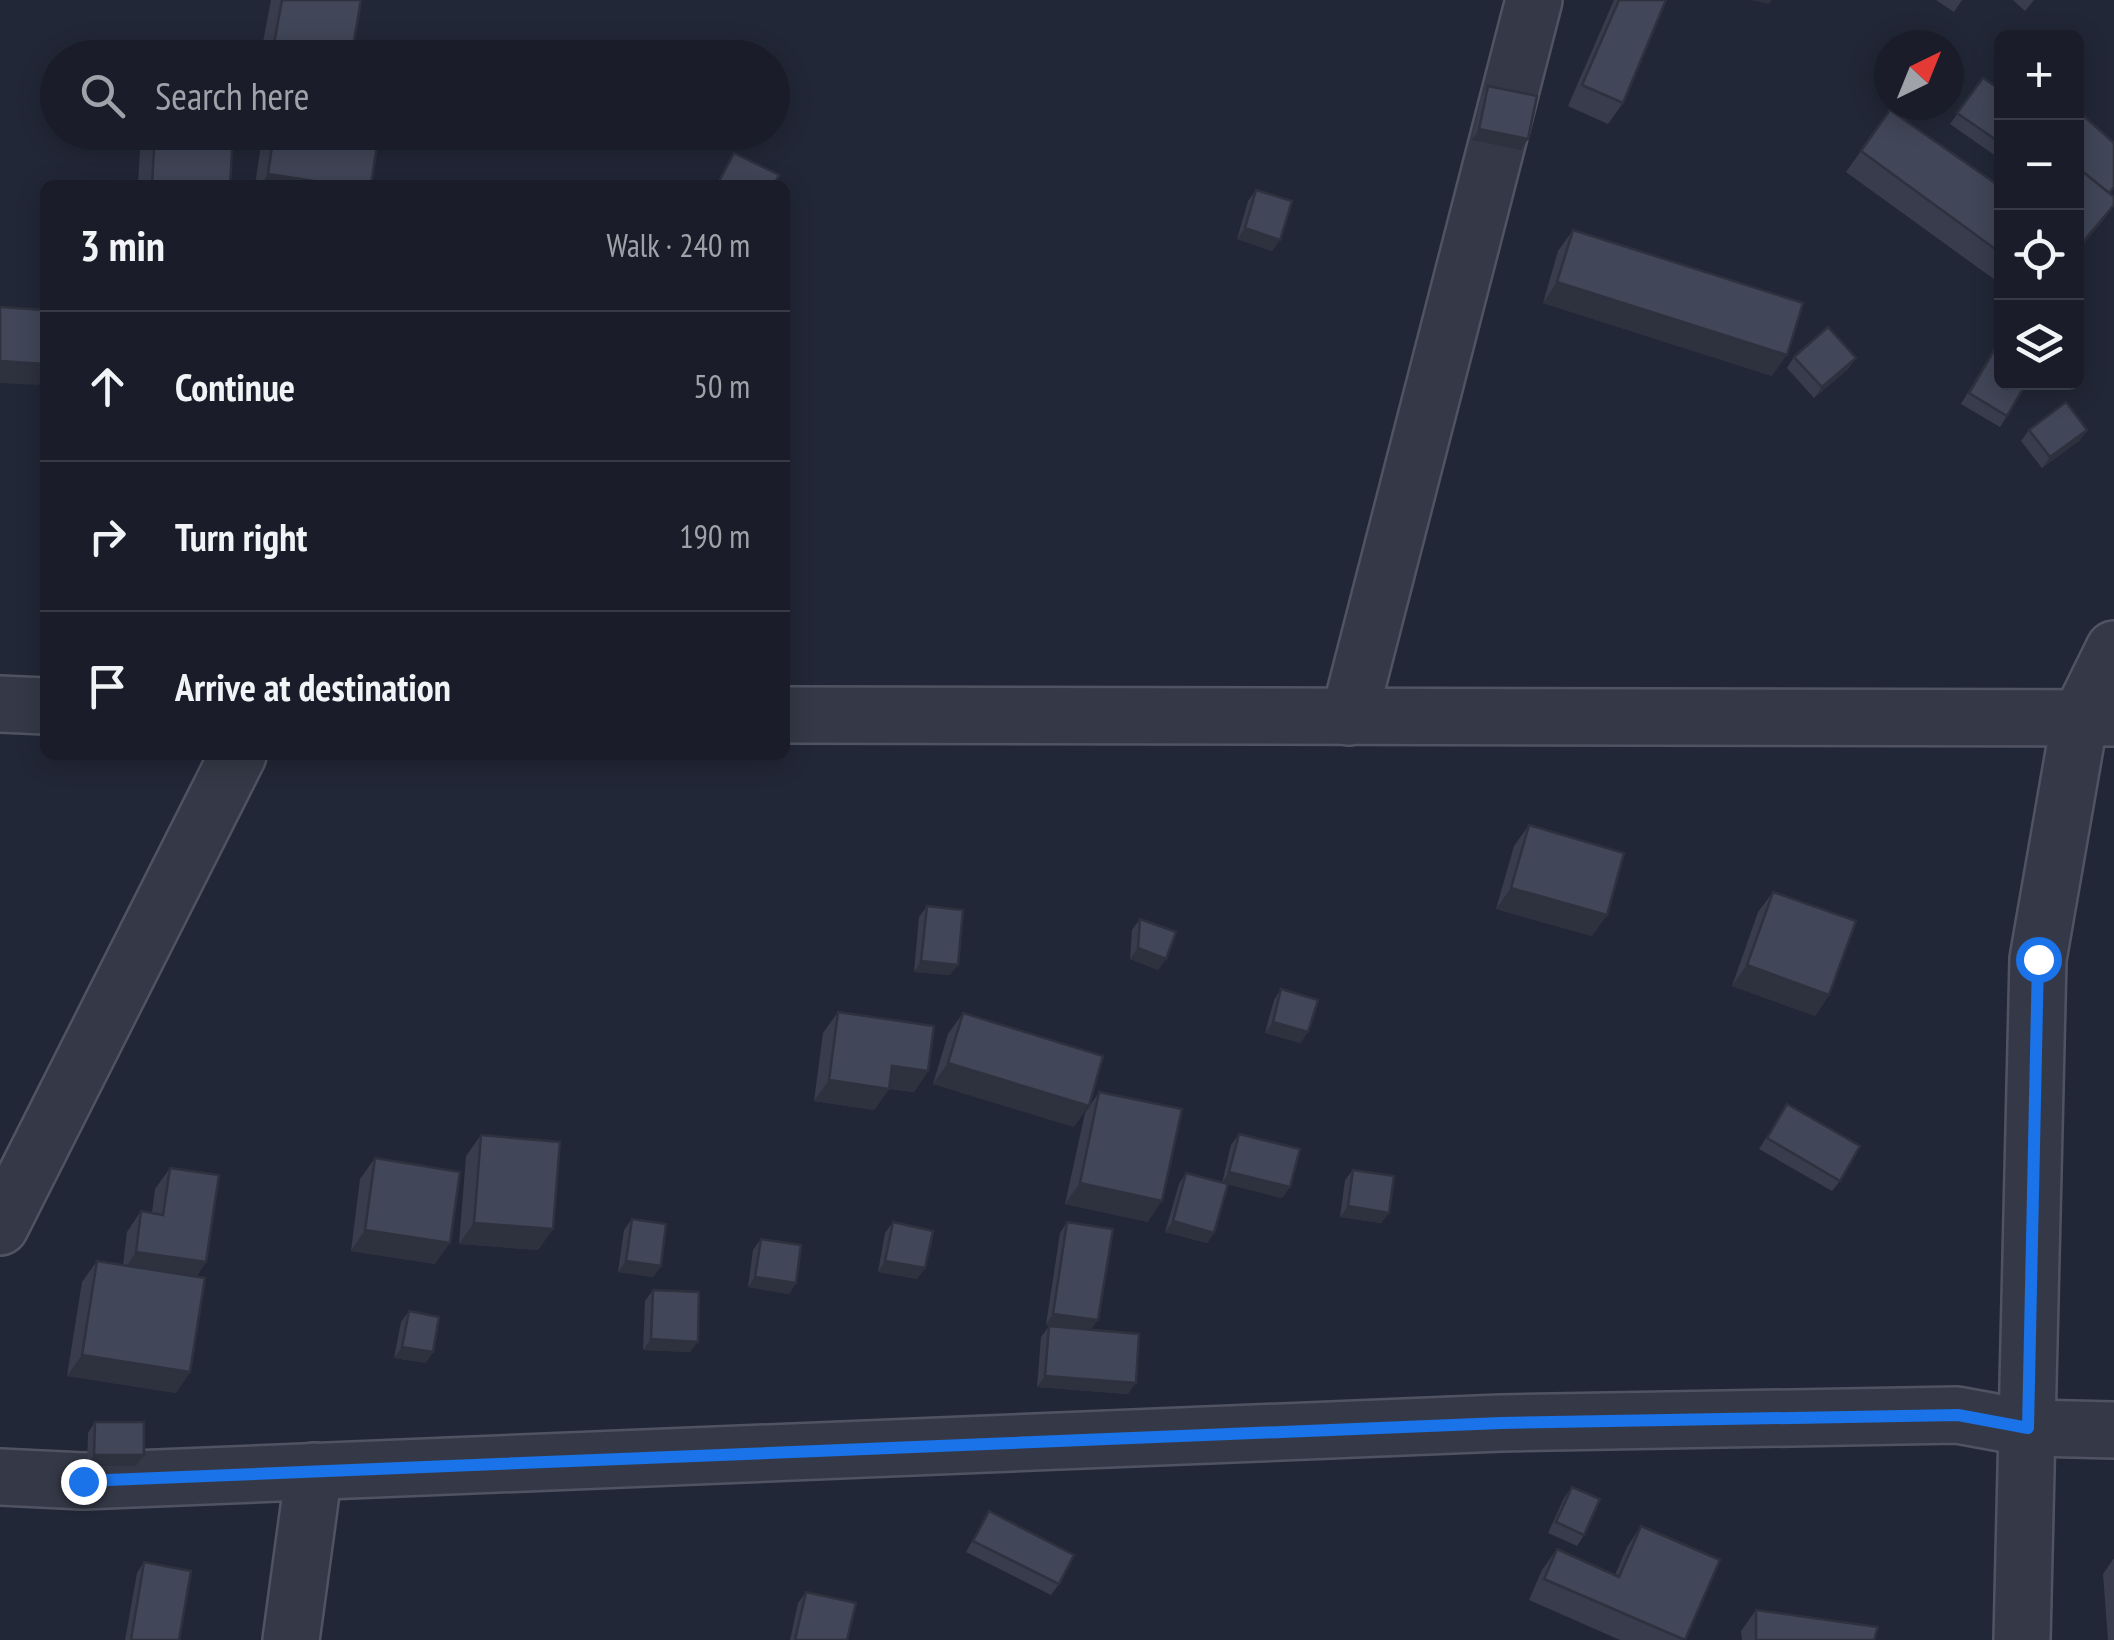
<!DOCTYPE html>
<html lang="en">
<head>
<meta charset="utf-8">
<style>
  body { margin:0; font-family:"PT Sans Narrow",sans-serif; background:#272a35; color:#f1f3f6 }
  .controls { position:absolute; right:30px; top:30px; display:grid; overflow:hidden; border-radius:15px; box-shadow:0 5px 25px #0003 }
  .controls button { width:90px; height:90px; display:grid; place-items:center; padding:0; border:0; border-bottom:2px solid #383b46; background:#1a1d29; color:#f1f3f6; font:50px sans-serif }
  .compass { position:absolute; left:1874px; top:30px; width:90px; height:90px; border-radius:50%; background:#1a1d29; box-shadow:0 5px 25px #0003; rotate:43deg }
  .stop { position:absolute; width:30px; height:30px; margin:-22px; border:8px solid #1a73e8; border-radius:50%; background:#fff }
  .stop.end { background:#1a73e8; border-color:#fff; box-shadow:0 2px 10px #0008 }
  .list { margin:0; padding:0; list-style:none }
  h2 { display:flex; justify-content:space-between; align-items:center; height:130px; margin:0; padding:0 40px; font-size:42px }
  h2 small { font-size:32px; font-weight:400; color:#9fa2a8 }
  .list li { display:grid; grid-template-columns:65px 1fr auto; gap:30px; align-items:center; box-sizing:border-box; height:150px; padding:0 40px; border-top:2px solid #383b46 }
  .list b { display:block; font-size:38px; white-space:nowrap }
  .list em { font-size:32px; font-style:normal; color:#9fa2a8 }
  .icon { flex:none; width:55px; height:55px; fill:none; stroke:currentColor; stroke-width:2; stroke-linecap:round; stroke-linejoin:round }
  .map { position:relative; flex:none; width:2114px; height:1640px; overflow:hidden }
  .search { position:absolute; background:#1a1d29; box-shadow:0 5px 25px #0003; left:40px; top:40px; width:750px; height:110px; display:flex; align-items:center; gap:25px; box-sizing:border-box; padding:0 35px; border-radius:55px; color:#9fa2a8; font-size:38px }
  .panel { position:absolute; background:#1a1d29; box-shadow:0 5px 25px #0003; left:40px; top:180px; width:750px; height:580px; border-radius:15px }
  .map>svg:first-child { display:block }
</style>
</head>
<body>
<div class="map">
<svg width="2114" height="1640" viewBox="0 0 2114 1640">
  <rect width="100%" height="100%" fill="#222737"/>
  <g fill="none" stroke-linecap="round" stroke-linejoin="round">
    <defs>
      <g id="minor">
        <polyline points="0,704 45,706"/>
        <polyline points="785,715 2114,718"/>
        <polyline points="1349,717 1534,0"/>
        <polyline points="0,1227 238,755"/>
        <polyline points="0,1477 83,1481 1501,1423 1957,1415 2028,1428 2114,1430"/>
        <polyline points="291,1640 314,1471"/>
      </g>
      <polyline id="tertiary" points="2022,1640 2038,959 2080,718 2114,649"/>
    </defs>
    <use href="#minor" stroke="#505462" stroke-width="60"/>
    <use href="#tertiary" stroke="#505462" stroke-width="60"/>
    <use href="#minor" stroke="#353947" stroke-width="55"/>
    <use href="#tertiary" stroke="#353947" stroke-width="55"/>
  </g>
  <g fill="#383c4c">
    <polygon points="271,0 361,0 351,58 260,58"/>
    <polygon points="1614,0 1666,0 1623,103 1608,124 1568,106"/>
    <polygon points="1936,0 1962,0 1954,12"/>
    <polygon points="2013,0 2034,0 2025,11"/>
    <polygon points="1983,78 2002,91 2000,159 1950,124"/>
    <polygon points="1488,86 1528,139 1521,150 1472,140 1481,97"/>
    <polygon points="1890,110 2002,188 2002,285 1846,172"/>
    <polygon points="141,132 233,132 230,185 138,185"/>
    <polygon points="263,132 379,132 371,185 255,185"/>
    <polygon points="1256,190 1280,240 1272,251 1237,239 1248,201"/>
    <polygon points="1573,230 1772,376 1543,303 1558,251"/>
    <polygon points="2002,335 2002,382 2007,416 2000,427 1961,404"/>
    <polygon points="1794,357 1856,358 1848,369 1814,398 1787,368"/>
    <polygon points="2029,430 2087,430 2080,440 2042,468 2021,441"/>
    <polygon points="1529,825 1607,915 1592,936 1496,909 1514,846"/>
    <polygon points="1773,892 1829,995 1815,1016 1732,986 1758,912"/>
    <polygon points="927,906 950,975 914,972 919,917"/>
    <polygon points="1140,919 1158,970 1130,959 1132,930"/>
    <polygon points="1281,989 1301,1043 1265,1033 1274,1000"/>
    <polygon points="838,1012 928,1071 914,1092 889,1089 874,1110 814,1101 823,1033"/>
    <polygon points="963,1013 1074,1127 933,1084 948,1034"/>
    <polygon points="1099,1092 1148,1222 1065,1204 1085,1113"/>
    <polygon points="1787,1104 1840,1181 1832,1191 1759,1149"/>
    <polygon points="1239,1134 1290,1187 1282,1198 1224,1183 1214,1233 1207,1243 1165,1232 1179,1184 1186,1173 1222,1183 1231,1145"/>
    <polygon points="481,1135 553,1229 538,1250 459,1244 466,1156"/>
    <polygon points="375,1158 435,1264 351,1251 360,1179"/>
    <polygon points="170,1168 206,1262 196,1277 190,1372 176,1393 67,1376 82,1282 97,1261 123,1265 127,1232 141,1211 152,1213 155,1189"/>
    <polygon points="1353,1170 1389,1213 1381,1223 1340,1217 1345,1180"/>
    <polygon points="632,1219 661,1266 653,1277 618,1272 624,1230"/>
    <polygon points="893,1222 925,1268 917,1279 878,1272 885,1233"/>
    <polygon points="1067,1222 1091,1330 1128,1394 1037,1387 1041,1337 1049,1326 1070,1328 1046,1325 1060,1233"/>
    <polygon points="761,1239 796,1283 789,1294 748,1287 753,1250"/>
    <polygon points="653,1290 690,1352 643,1350 645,1301"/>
    <polygon points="409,1311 426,1363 394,1358 401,1322"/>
    <polygon points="95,1422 136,1466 87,1466 88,1433"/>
    <polygon points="1572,1487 1584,1535 1577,1546 1548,1533 1564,1498"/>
    <polygon points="989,1511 1059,1584 1051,1595 966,1552"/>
    <polygon points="1641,1526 1685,1640 1620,1640 1529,1600 1542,1570 1557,1549 1615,1575 1627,1547"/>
    <polygon points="2114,1558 2114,1640 2108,1640 2103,1574"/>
    <polygon points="144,1562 179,1640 125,1640 137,1573"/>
    <polygon points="806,1592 847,1640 790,1640 798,1603"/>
    <polygon points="1756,1610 1874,1640 1742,1640 1741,1631"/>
  </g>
  <g fill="#2e313e">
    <polygon points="1750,0 1772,0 1769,4"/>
    <polygon points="273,49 322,58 267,58"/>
    <polygon points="1479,129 1528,139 1521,150 1472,140"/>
    <polygon points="268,174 340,185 261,185"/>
    <polygon points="2114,205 2103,221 2076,253 2076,250"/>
    <polygon points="1245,228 1280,240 1272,251 1237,239"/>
    <polygon points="1557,282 1787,355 1772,376 1543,303"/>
    <polygon points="1856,358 1848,369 1814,398 1822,387"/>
    <polygon points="0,361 45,364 45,376 38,385 0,383"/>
    <polygon points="2087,430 2080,440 2042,468 2050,457"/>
    <polygon points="1511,888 1607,915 1592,936 1496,909"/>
    <polygon points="1138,948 1166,959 1158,970 1130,959"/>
    <polygon points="921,961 958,965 950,975 914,972"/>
    <polygon points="1747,965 1829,995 1815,1016 1732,986"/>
    <polygon points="1273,1022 1308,1032 1301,1043 1265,1033"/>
    <polygon points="948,1063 1089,1106 1074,1127 933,1084"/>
    <polygon points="892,1066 928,1071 914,1092 878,1087"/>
    <polygon points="829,1080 889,1089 874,1110 814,1101"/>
    <polygon points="1229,1172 1290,1187 1282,1198 1222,1183"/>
    <polygon points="1080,1183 1162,1201 1148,1222 1065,1204"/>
    <polygon points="1348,1206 1389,1213 1381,1223 1340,1217"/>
    <polygon points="1173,1221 1214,1233 1207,1243 1165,1232"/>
    <polygon points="474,1223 553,1229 538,1250 459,1244"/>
    <polygon points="365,1230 450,1243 435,1264 351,1251"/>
    <polygon points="136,1252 206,1262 191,1283 122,1273"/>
    <polygon points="626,1261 661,1266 653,1277 618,1272"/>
    <polygon points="885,1261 925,1268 917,1279 878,1272"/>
    <polygon points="755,1277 796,1283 789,1294 748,1287"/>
    <polygon points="1053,1314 1098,1320 1090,1331 1046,1325"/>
    <polygon points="651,1339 698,1342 690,1352 643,1350"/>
    <polygon points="402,1347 433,1352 426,1363 394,1358"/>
    <polygon points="82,1355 190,1372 176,1393 67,1376"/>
    <polygon points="1045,1376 1136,1383 1128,1394 1037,1387"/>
    <polygon points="94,1455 144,1455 136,1466 87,1466"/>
  </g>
  <g fill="#414658" stroke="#2e313e" stroke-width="2.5">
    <polygon points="282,0 361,0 351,58 322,58 273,49"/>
    <polygon points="1619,0 1666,0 1623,103 1582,85"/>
    <polygon points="1983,78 2002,91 2002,144 1957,113"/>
    <polygon points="1488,86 1537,96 1528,139 1479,129"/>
    <polygon points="1890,110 2002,188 2002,254 1861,151"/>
    <polygon points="2077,110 2114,143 2114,187 2109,193 2076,167"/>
    <polygon points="155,132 233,132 230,185 152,185"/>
    <polygon points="274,132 379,132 371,185 340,185 268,174"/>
    <polygon points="734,153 779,175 774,185 717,185"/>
    <polygon points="2082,171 2114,197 2114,205 2076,250 2076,178"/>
    <polygon points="1256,190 1292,201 1280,240 1245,228"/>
    <polygon points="1573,230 1803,303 1787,355 1557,282"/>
    <polygon points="0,307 45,310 45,364 0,361"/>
    <polygon points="1828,327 1856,358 1822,387 1794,357"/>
    <polygon points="2002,337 2002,382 2027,382 2007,416 1969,393"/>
    <polygon points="2066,402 2087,430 2050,457 2029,430"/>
    <polygon points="1529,825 1624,853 1607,915 1511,888"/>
    <polygon points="1773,892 1856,921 1829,995 1747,965"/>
    <polygon points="927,906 963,910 958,965 921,961"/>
    <polygon points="1140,919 1176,932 1166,959 1138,948"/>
    <polygon points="1281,989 1318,1000 1308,1032 1273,1022"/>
    <polygon points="838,1012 934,1026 928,1071 892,1066 889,1089 829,1080"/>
    <polygon points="963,1013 1103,1056 1089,1106 948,1063"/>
    <polygon points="1099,1092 1182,1109 1162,1201 1080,1183"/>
    <polygon points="1787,1104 1860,1146 1840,1181 1767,1138"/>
    <polygon points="1239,1134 1300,1149 1290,1187 1229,1172"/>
    <polygon points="481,1135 560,1142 553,1229 474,1223"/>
    <polygon points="375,1158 460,1172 450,1243 365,1230"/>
    <polygon points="170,1168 219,1175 206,1262 136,1252 141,1211 163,1215"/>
    <polygon points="1353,1170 1394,1176 1389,1213 1348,1206"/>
    <polygon points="1186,1173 1228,1184 1214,1233 1173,1221"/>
    <polygon points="632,1219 666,1224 661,1266 626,1261"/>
    <polygon points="893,1222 933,1231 925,1268 885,1261"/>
    <polygon points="1067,1222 1113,1229 1098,1320 1053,1314"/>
    <polygon points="761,1239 801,1245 796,1283 755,1277"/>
    <polygon points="97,1261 205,1278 190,1372 82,1355"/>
    <polygon points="653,1290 699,1292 698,1342 651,1339"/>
    <polygon points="409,1311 439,1317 433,1352 402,1347"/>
    <polygon points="1049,1326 1139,1334 1136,1383 1045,1376"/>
    <polygon points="95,1422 144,1422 144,1455 94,1455"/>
    <polygon points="1572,1487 1600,1499 1584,1535 1556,1522"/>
    <polygon points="989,1511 1074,1555 1059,1584 973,1541"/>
    <polygon points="1641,1526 1720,1560 1685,1640 1544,1579 1557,1549 1619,1577"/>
    <polygon points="144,1562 191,1571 179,1640 131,1640"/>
    <polygon points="806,1592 856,1603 847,1640 795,1640"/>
    <polygon points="1756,1610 1878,1627 1874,1640 1756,1640"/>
  </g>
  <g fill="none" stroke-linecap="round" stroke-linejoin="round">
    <polyline stroke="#1a73e8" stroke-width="12" points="83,1481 1501,1423 1958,1415 2028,1428 2038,959"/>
  </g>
</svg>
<div class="controls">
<button>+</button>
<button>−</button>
<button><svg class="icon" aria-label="locate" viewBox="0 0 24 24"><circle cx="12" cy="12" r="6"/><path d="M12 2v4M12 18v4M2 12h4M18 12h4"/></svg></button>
<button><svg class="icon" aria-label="layers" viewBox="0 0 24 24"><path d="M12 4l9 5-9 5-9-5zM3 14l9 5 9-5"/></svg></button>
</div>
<svg class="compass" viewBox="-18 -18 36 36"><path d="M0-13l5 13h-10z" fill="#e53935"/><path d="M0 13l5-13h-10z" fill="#9fa2a8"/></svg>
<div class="stop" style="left:2038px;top:959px"></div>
<div class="stop end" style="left:83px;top:1481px"></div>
<div class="search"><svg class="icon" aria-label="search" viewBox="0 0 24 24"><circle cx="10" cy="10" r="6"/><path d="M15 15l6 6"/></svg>Search here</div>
<section class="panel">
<h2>3 min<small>Walk · 240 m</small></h2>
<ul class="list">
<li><svg class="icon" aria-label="ahead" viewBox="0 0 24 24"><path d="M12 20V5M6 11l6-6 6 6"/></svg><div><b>Continue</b></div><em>50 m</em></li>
<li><svg class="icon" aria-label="right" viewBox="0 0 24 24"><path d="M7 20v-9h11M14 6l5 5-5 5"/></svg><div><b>Turn right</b></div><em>190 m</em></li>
<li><svg class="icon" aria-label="arrive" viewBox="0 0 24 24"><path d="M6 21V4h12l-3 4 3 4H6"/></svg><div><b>Arrive at destination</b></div></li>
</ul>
</section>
</div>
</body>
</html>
